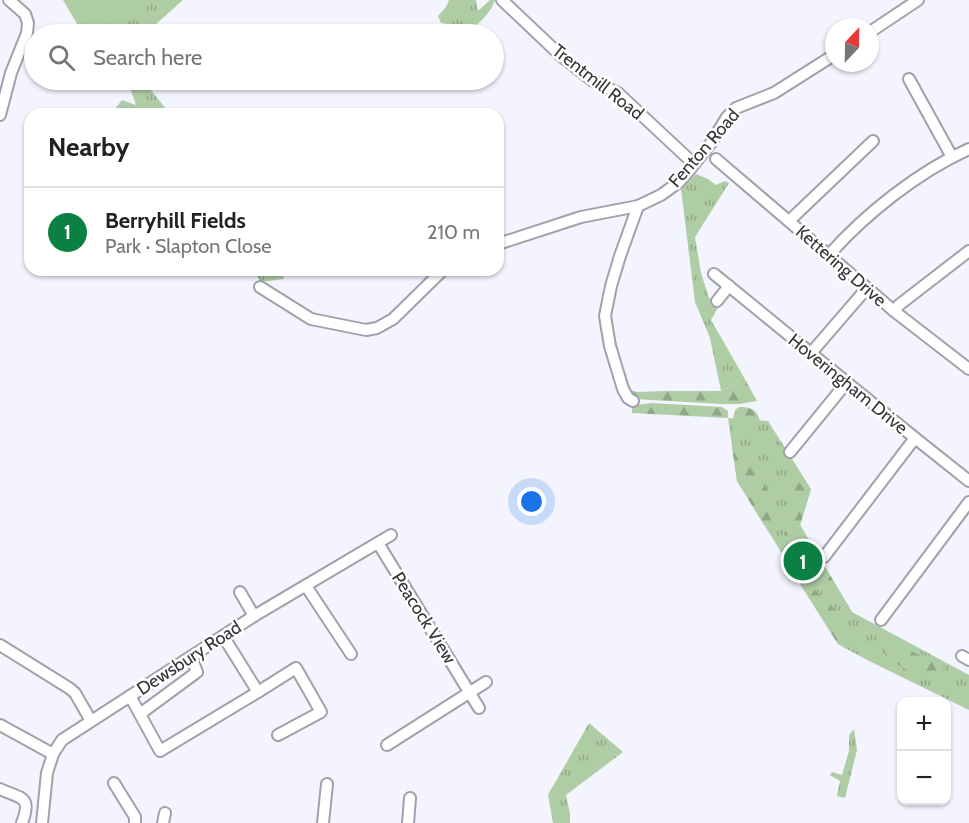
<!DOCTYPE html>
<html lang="en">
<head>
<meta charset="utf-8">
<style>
  body { margin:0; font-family:Cabin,sans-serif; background:#f2f2f2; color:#222 }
  .controls { position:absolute; right:18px; bottom:18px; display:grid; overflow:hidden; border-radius:12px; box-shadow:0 2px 4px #0004 }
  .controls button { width:54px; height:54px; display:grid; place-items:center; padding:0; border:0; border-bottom:2px solid #e0e0e0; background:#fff; color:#222; font:30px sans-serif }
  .compass { position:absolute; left:825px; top:18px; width:54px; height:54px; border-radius:50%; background:#fff; box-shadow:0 2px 4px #0004; rotate:22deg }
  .you { position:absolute; left:532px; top:502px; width:21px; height:21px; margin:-15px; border:4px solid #fff; border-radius:50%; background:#1a73e8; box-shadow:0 0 0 9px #1a73e833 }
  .badge { display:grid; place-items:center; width:39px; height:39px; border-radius:50%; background:#0b8043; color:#fff; font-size:20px; font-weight:700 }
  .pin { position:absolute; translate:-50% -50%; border:3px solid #fff; box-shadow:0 2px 6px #0006 }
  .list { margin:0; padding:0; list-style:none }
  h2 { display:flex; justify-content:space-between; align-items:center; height:78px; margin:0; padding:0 24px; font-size:26px }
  h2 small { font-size:20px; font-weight:400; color:#767676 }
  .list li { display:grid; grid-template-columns:39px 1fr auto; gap:18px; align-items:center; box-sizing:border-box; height:90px; padding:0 24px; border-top:2px solid #e0e0e0 }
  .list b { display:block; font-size:22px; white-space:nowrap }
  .list p { margin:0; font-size:20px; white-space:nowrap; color:#767676 }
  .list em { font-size:20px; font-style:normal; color:#767676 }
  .icon { flex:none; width:33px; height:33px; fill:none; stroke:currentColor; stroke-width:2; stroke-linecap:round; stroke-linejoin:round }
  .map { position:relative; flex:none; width:969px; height:823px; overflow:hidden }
  .search { position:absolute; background:#fff; box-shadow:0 2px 4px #0004; left:24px; top:24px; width:480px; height:66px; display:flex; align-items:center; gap:15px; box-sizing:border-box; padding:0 21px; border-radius:33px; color:#767676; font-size:22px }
  .panel { position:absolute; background:#fff; box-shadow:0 2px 4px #0004; left:24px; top:108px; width:480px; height:168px; border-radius:18px }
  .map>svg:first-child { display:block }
</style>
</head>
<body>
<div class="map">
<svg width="969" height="823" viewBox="0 0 969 823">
  <defs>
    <pattern id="grass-tufts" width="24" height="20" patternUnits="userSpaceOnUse" patternTransform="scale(1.5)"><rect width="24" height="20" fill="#afcda5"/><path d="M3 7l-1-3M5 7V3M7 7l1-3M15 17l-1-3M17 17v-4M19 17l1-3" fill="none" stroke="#8fa787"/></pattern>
    <pattern id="forest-firs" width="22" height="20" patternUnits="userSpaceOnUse" patternTransform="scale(1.5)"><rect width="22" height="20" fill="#afcda5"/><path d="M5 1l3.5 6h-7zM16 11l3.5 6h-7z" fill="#8fa787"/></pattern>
  </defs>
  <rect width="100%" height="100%" fill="#f3f4fd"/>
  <g fill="url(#grass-tufts)">
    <polygon points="63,0 183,0 145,34 83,34"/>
    <path d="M449,0H476L478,11L490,0H495C492,11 480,22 472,30C464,31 452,24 441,23L438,16L446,7Z"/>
    <polygon points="136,80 143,80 170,114 144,114 136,105 128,82"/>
    <polygon points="696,174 708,179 716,185 725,181 729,183 695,237 701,273 709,298 719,306 711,320 742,374 736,385 721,391 710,338 695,302 681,189"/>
    <polygon points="253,270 282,270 284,279 261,282"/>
    <polygon points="728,418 768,421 811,489 800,525 852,612 969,675 969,710 867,660 838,644 737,481"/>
    <polygon points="589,723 623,752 566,795 570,813 570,823 553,823 548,795"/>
    <polygon points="854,729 857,750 845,798 837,796 840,781 830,775 832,772 842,775 849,751 849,735"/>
  </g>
  <g fill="url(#forest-firs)">
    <polygon points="122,100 136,105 144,114 119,114 114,110"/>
    <path d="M694,173L696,174L681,189L641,212C631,240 615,275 612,304C610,328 622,367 631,390L637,392L664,391H721L736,385L742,374L757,401L739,404H720L634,399L621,382L611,345L609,305L638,212Z"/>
    <polygon points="652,403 722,407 728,411 728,418 632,413 632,407 635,405"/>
    <path d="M739,407C750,407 757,409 760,421L733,419L735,410Z"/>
    <path d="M732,446C744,445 758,464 763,475C767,486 769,507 771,519L770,524L764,525L737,481Z"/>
    <polygon points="790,479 811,489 800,525 852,612 848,614 806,569 786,545 785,528 790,514 791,494 782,486 783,482"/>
    <polygon points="798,581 808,584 831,605 841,618 843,632 850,634 851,640 849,650 838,644"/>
    <path d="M887,640C898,642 906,649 915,653C926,657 935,659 944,665L943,673C939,674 933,675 929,675C912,676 894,663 883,652L882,643Z"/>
  </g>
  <polygon fill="#afcda5" points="69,0 152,0 90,33"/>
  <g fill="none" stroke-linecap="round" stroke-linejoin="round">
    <defs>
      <g id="minor">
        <polyline points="502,0 560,55 593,81 618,93 694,164"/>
        <polyline points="870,32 918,0"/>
        <polyline points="909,79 952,157"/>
        <polyline points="0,115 11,73 27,33 28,23 25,14 9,0"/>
        <polyline points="716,159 894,311 969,369"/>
        <polyline points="789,221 873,141"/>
        <polyline points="498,244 581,217 638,206 661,195 679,182 691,168 711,143 727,117 736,108 774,93 834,55"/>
        <path d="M828,256C865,214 918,172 969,149"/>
        <polyline points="714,274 915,438 969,481"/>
        <polyline points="260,287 311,319 366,330 377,328 393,319 443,270"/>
        <polyline points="717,301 729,286"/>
        <polyline points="894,311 899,305 969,251"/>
        <polyline points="811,353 867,288"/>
        <polyline points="633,401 628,398 623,389 610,346 605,316 611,286 620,256 638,206"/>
        <polyline points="790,452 847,382"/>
        <polyline points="378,543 479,708"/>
        <polyline points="824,557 915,438"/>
        <polyline points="306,586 351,654"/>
        <polyline points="240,592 254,616"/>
        <polyline points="881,620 969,502"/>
        <polyline points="223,636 258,692 296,668 321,712 278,735"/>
        <polyline points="0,645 69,688 75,693 91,721"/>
        <polyline points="962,656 969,660"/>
        <polyline points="130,696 160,751 258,692"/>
        <polyline points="140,714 197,672 191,657"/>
        <polyline points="0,725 53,754"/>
        <polyline points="387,745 486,682"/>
        <polyline points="114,783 135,817 135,823"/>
        <path d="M0,789C22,799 32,796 22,823"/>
        <polyline points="42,823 47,773 53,754 62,740 254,616 391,535"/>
        <polyline points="163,823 165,813"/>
        <polyline points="323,823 327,784"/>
        <polyline points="408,823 410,798"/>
      </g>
    </defs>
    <use href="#minor" stroke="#a0a1ac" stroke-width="14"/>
    <use href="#minor" stroke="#fff" stroke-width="10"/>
  </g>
  <g text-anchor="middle" stroke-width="5" stroke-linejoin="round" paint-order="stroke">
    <g font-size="18" fill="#343439" stroke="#fff">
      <text transform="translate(598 82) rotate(38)" y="6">Trentmill Road</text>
      <text transform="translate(704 148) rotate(-49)" y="6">Fenton Road</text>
      <text transform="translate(841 266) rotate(41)" y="6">Kettering Drive</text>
      <text transform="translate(848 384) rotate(39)" y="6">Hoveringham Drive</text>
      <text transform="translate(424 618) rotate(58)" y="6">Peacock View</text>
      <text transform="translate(189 658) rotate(-33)" y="6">Dewsbury Road</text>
    </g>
  </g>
</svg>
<div class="controls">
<button>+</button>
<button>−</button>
</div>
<svg class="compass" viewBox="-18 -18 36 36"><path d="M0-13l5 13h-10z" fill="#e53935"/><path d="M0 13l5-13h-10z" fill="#767676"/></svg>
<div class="you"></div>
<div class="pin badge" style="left:803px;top:561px">1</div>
<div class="search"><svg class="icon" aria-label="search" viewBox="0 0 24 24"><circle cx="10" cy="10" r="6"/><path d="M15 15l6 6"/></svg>Search here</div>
<section class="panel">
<h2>Nearby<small></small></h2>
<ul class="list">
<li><span class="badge">1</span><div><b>Berryhill Fields</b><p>Park · Slapton Close</p></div><em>210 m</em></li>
</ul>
</section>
</div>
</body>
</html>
